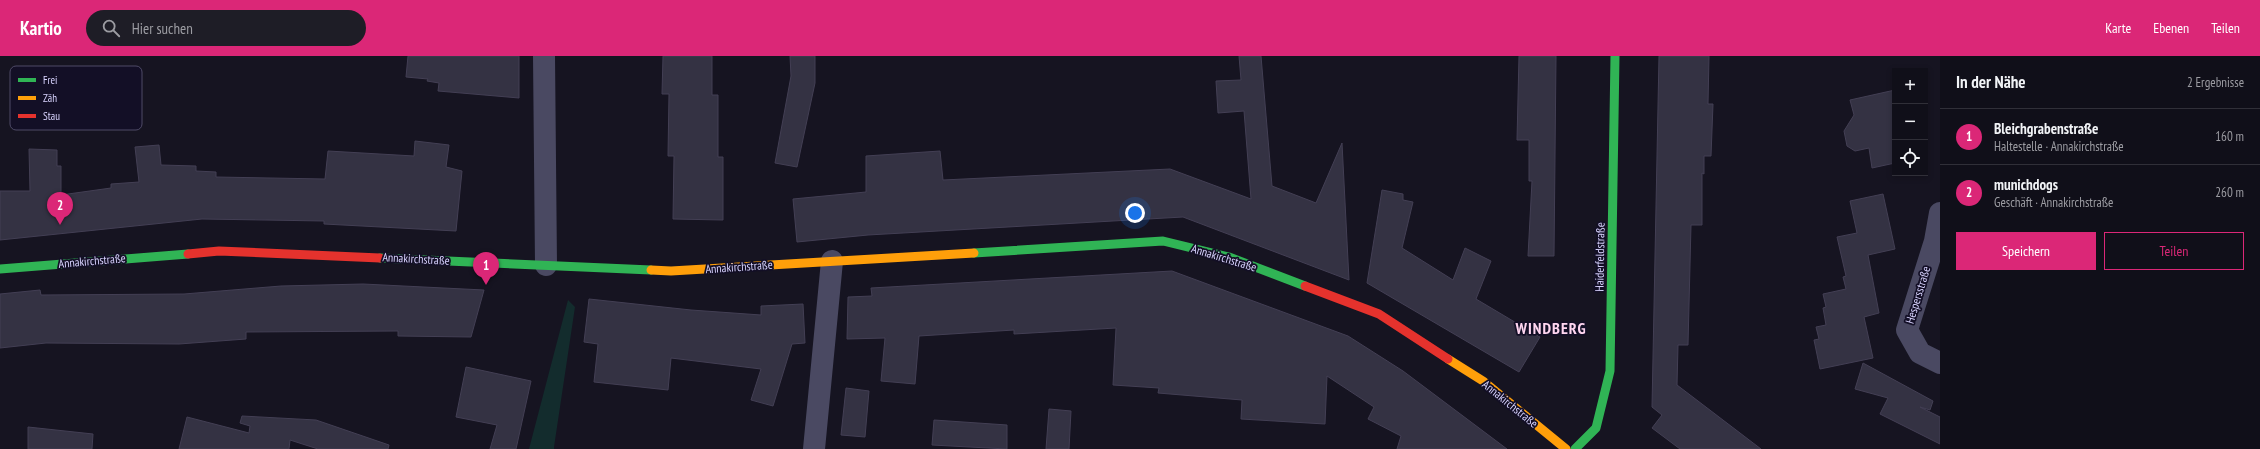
<!DOCTYPE html>
<html lang="de">
<head>
<meta charset="utf-8">
<style>
  body { margin:0; font-family:"PT Sans Narrow",sans-serif; background:#1e1d26; color:#f1f3f6 }
  .controls { position:absolute; right:12px; top:12px; display:grid; overflow:hidden; border-radius:0px; box-shadow:0 2px 6px #0003 }
  .controls button { width:36px; height:36px; display:grid; place-items:center; padding:0; border:0; border-bottom:1px solid #302f38; background:#100f19; color:#f1f3f6; font:20px sans-serif }
  .you { position:absolute; left:1135px; top:157px; width:14px; height:14px; margin:-10px; border:3px solid #fff; border-radius:50%; background:#1a73e8; box-shadow:0 0 0 6px #1a73e833 }
  .badge { display:grid; place-items:center; width:26px; height:26px; border-radius:50%; background:#db2777; color:#fff; font-size:13px; font-weight:700 }
  .pin { position:absolute; translate:-50% -33px; filter:drop-shadow(0 1px 2px #0008) }
  .pin::after { content:''; position:absolute; top:21px; width:14px; height:12px; background:inherit; clip-path:polygon(0 0,100% 0,50% 100%) }
  .list { margin:0; padding:0; list-style:none }
  h2 { display:flex; justify-content:space-between; align-items:center; height:52px; margin:0; padding:0 16px; font-size:17px }
  h2 small { font-size:13px; font-weight:400; color:#9c9ca2 }
  .list li { display:grid; grid-template-columns:26px 1fr auto; gap:12px; align-items:center; box-sizing:border-box; height:56px; padding:0 16px; border-top:1px solid #302f38 }
  .list b { display:block; font-size:15px; white-space:nowrap }
  .list p { margin:0; font-size:13px; white-space:nowrap; color:#9c9ca2 }
  .list em { font-size:13px; font-style:normal; color:#9c9ca2 }
  .actions { display:flex; gap:8px; padding:12px 16px }
  .actions a { flex:1; padding:9px 0; border:1px solid #db2777; border-radius:0px; text-align:center; font-size:14px; color:#db2777 }
  .actions .main { background:#db2777; color:#fff }
  .icon { flex:none; width:22px; height:22px; fill:none; stroke:currentColor; stroke-width:2; stroke-linecap:round; stroke-linejoin:round }
  .map { position:relative; flex:none; width:1940px; height:393px; overflow:hidden }
  header { display:flex; align-items:center; gap:24px; box-sizing:border-box; height:56px; padding:0 20px; background:#db2777; color:#fff }
  header strong { font-size:19px }
  nav { display:flex; gap:22px; margin-inline-start:auto; font-size:14px }
  .search { width:280px; height:36px; background:#1e1d26; display:flex; align-items:center; gap:10px; box-sizing:border-box; padding:0 14px; border-radius:22px; color:#9c9ca2; font-size:15px }
  main { display:flex }
  aside { flex:1; background:#100f19 }
  .map>svg:first-child { display:block }
</style>
</head>
<body>
<header>
<strong>Kartio</strong>
<div class="search"><svg class="icon" aria-label="search" viewBox="0 0 24 24"><circle cx="10" cy="10" r="6"/><path d="M15 15l6 6"/></svg>Hier suchen</div>
<nav><a>Karte</a><a>Ebenen</a><a>Teilen</a></nav>
</header>
<main>
<div class="map">
<svg width="1940" height="393" viewBox="0 0 1940 393">
  <rect width="100%" height="100%" fill="#161421"/>
  <polygon fill="#132c2d" points="568,244 575,251 554,391 554,393 529,393"/>
  <g fill="#343243" stroke="#433f54">
    <polygon points="408,0 519,0 519,42 438,35 439,27 427,25 428,23 406,21"/>
    <polygon points="663,0 712,0 712,39 718,39 718,101 723,101 723,164 673,163 674,100 668,100 669,38 662,38"/>
    <polygon points="790,0 815,0 815,27 797,111 775,107 791,20"/>
    <polygon points="1239,0 1261,0 1272,130 1316,147 1342,87 1349,224 1183,161 868,179 797,186 793,143 866,136 866,100 940,95 943,124 1170,113 1251,143 1244,55 1218,57 1216,25 1241,24"/>
    <polygon points="1519,0 1556,0 1554,200 1528,200 1532,125 1529,125 1529,84 1517,84"/>
    <polygon points="1659,0 1709,0 1708,48 1713,48 1711,100 1704,100 1704,118 1702,117 1702,169 1691,169 1688,289 1678,289 1677,329 1761,393 1680,393 1652,372 1662,359 1652,351"/>
    <polygon points="1895,34 1895,107 1872,112 1869,92 1855,95 1847,90 1844,75 1854,59 1850,44"/>
    <polygon points="415,85 449,89 446,111 462,115 456,175 324,168 324,165 202,163 0,184 0,135 30,135 29,93 57,94 57,110 61,110 61,139 111,132 111,128 139,126 135,91 159,89 161,109 196,110 196,115 216,116 216,121 325,123 328,95 414,100"/>
    <polygon points="1382,134 1403,138 1403,144 1413,146 1402,192 1453,224 1465,192 1491,205 1476,243 1540,281 1519,316 1367,227"/>
    <polygon points="1883,138 1895,193 1868,199 1879,257 1864,261 1873,302 1820,313 1814,284 1819,283 1816,271 1826,269 1823,252 1826,251 1823,238 1846,233 1843,221 1846,220 1837,181 1857,177 1850,145"/>
    <polygon points="1172,215 1348,280 1403,315 1507,393 1397,393 1401,380 1368,363 1374,351 1327,320 1325,368 1241,363 1242,344 1158,337 1159,332 1113,329 1116,272 1014,278 1014,274 919,280 915,328 881,325 885,282 847,283 848,241 872,240 871,232"/>
    <polygon points="363,228 484,234 471,281 398,280 398,275 246,276 246,283 179,288 46,287 0,292 0,238 40,234 41,239 184,238 281,230"/>
    <polygon points="589,243 691,254 761,259 761,250 803,248 805,287 792,288 773,350 751,344 761,313 671,302 668,334 594,326 598,288 584,286"/>
    <polygon points="1863,307 1933,345 1930,354 1920,351 1940,361 1940,388 1880,358 1888,342 1855,333"/>
    <polygon points="466,311 531,325 516,393 490,393 497,369 456,361"/>
    <polygon points="846,332 869,335 865,381 841,379"/>
    <polygon points="1049,353 1071,355 1069,393 1046,393"/>
    <polygon points="242,360 316,364 389,389 388,393 318,393 290,384 289,393 179,393 187,361 249,377 250,370 240,367"/>
    <polygon points="934,364 1007,369 1007,393 932,389"/>
    <polygon points="28,371 93,378 92,393 28,393"/>
  </g>
  <g fill="none" stroke-linecap="round" stroke-linejoin="round">
    <g stroke="#4a4962" stroke-width="22">
      <polyline points="544,0 546,209"/>
      <polyline points="1940,157 1935,185 1907,274 1920,297 1940,307"/>
      <polyline points="814,393 832,205"/>
    </g>
    <g stroke="#30b455" stroke-width="9">
      <polyline points="974,197 1163,185 1229,201 1305,230"/>
      <polyline points="380,202 651,214"/>
      <polyline points="0,213 188,198"/>
      <polyline points="1575,393 1596,372 1610,315 1615,0"/>
    </g>
    <g stroke="#ff9f0a" stroke-width="9">
      <polyline points="651,214 671,215 974,197"/>
      <polyline points="1448,303 1483,325 1566,393"/>
    </g>
    <g stroke="#e5322d" stroke-width="9">
      <polyline points="188,198 219,195 380,202"/>
      <polyline points="1305,230 1379,258 1448,303"/>
    </g>
  </g>
  <g text-anchor="middle" stroke-width="3.5" stroke-linejoin="round" paint-order="stroke">
    <g font-size="12" fill="#d9d4ff" stroke="#130f26">
      <text transform="translate(1600 201) rotate(-89)" y="4">Haiderfeldstraße</text>
      <text transform="translate(1224 202) rotate(17)" y="4">Annakirchstraße</text>
      <text transform="translate(416 203) rotate(3)" y="4">Annakirchstraße</text>
      <text transform="translate(92 205) rotate(-5)" y="4">Annakirchstraße</text>
      <text transform="translate(739 211) rotate(-4)" y="4">Annakirchstraße</text>
      <text transform="translate(1918 239) rotate(-73)" y="4">Hespersstraße</text>
      <text transform="translate(1510 348) rotate(39)" y="4">Annakirchstraße</text>
    </g>
    <g font-size="16" font-weight="bold" letter-spacing="1" fill="#ffd6f0" stroke="#130f26">
      <text x="1551" y="278">WINDBERG</text>
    </g>
  </g>
  <rect x="10" y="10" width="132" height="64" rx="6" fill="#130f26" stroke="#4e4a67" stroke-width="1"/>
  <rect x="18" y="22" width="18" height="4" fill="#30b455"/>
  <rect x="18" y="40" width="18" height="4" fill="#ff9f0a"/>
  <rect x="18" y="58" width="18" height="4" fill="#e5322d"/>
  <g font-size="11" fill="#d9d4ff">
    <text x="43" y="28">Frei</text>
    <text x="43" y="46">Zäh</text>
    <text x="43" y="64">Stau</text>
  </g>
</svg>
<div class="controls">
<button>+</button>
<button>−</button>
<button><svg class="icon" aria-label="locate" viewBox="0 0 24 24"><circle cx="12" cy="12" r="6"/><path d="M12 2v4M12 18v4M2 12h4M18 12h4"/></svg></button>
</div>
<div class="you"></div>
<div class="pin badge" style="left:486px;top:229px">1</div>
<div class="pin badge" style="left:60px;top:169px">2</div>
</div>
<aside>
<h2>In der Nähe<small>2 Ergebnisse</small></h2>
<ul class="list">
<li><span class="badge">1</span><div><b>Bleichgrabenstraße</b><p>Haltestelle · Annakirchstraße</p></div><em>160 m</em></li>
<li><span class="badge">2</span><div><b>munichdogs</b><p>Geschäft · Annakirchstraße</p></div><em>260 m</em></li>
</ul>
<div class="actions"><a class="main">Speichern</a><a>Teilen</a></div>
</aside>
</main>
</body>
</html>
